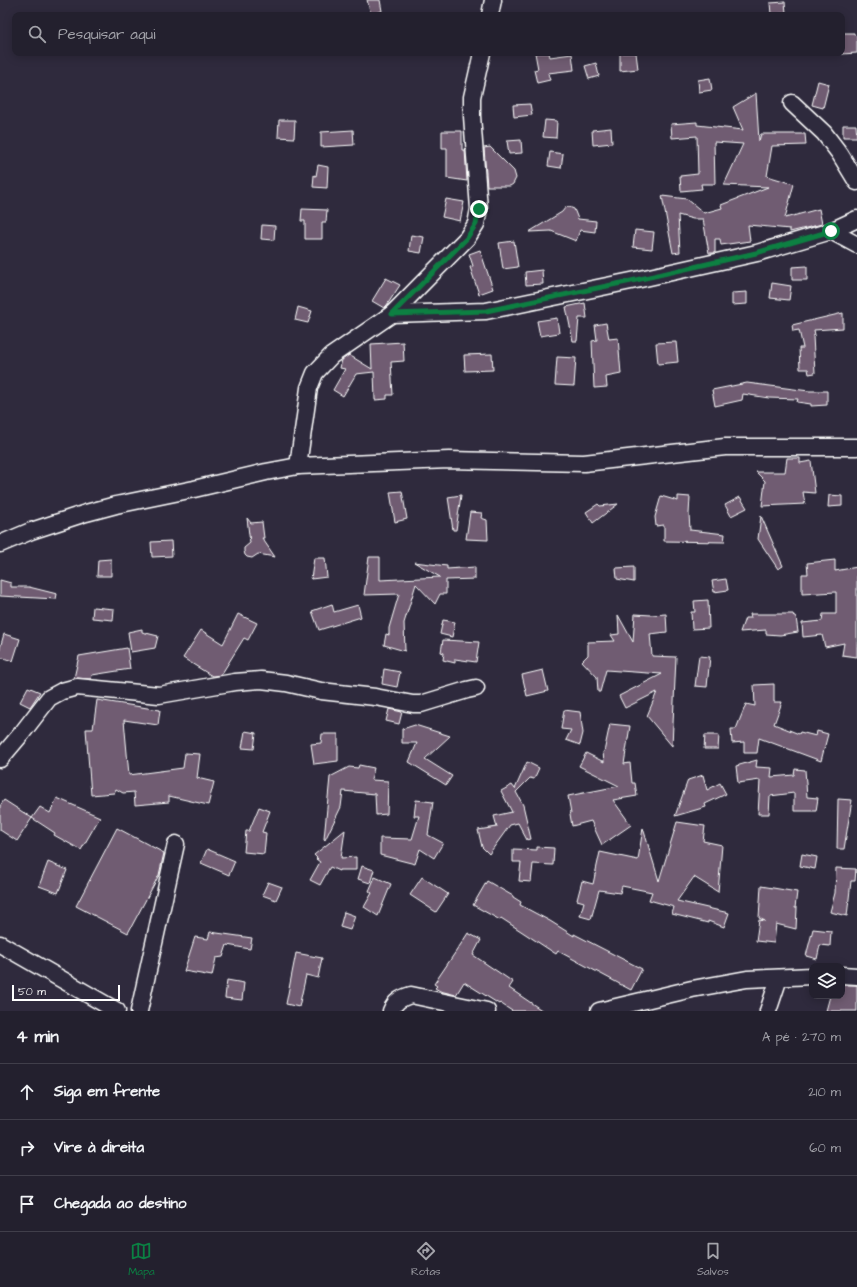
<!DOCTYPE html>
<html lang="pt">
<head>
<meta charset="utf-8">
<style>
  body { margin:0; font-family:"Architects Daughter",sans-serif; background:#2b2836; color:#f1f3f6 }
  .controls { position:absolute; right:12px; bottom:12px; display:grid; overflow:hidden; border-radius:8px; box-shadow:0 2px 10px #0003 }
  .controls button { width:36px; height:36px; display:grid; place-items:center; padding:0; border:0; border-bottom:1px solid #403e4a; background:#23202e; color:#f1f3f6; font:20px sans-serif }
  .scale { position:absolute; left:12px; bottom:10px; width:108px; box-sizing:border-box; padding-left:4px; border:2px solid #fff; border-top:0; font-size:11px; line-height:14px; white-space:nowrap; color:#fff; -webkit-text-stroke:3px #2f2a3d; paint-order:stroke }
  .stop { position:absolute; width:12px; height:12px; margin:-9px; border:3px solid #0b8043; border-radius:50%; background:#fff }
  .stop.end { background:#0b8043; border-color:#fff; box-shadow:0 1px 4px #0008 }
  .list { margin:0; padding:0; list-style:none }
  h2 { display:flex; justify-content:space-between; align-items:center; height:52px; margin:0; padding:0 16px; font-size:17px }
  h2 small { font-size:13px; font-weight:400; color:#a3a3aa }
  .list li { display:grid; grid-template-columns:26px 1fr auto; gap:12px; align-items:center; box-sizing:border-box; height:56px; padding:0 16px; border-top:1px solid #403e4a }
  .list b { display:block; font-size:15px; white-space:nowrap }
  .list em { font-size:13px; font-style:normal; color:#a3a3aa }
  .icon { flex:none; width:22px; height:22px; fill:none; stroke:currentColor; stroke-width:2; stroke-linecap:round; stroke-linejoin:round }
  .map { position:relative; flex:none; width:857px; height:1011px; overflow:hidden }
  .search { position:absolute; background:#23202e; box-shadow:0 2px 10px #0003; left:12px; right:12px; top:12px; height:44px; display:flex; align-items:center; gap:10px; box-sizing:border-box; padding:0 14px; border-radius:8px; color:#a3a3aa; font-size:15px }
  .sheet { height:220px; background:#23202e }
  nav { display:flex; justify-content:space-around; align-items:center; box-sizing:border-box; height:56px; border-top:1px solid #403e4a; background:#23202e; font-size:11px; color:#a3a3aa }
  nav a { display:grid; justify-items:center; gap:2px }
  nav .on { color:#0b8043 }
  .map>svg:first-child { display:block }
</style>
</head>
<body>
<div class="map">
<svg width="857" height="1011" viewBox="0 0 857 1011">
  <rect width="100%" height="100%" fill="#2f2a3d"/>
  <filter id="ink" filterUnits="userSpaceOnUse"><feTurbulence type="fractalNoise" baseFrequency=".025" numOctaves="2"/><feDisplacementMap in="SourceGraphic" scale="8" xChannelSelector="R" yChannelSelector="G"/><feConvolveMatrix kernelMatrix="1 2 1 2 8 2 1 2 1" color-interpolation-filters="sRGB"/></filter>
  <g filter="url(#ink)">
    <g fill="#6f5b72" stroke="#fff">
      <polygon points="367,0 380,0 382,11 371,14"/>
      <polygon points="785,2 786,13 771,14 770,3"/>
      <polygon points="842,33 854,33 854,35 857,36 857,53 842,54"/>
      <polygon points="535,53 549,53 550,57 572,54 574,70 548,73 550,80 537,83 534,70 538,69"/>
      <polygon points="620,53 636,53 638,69 620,71"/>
      <polygon points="596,63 599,76 589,79 585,66"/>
      <polygon points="710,78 712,90 699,92 698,80"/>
      <polygon points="818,81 829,84 823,108 812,105"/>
      <polygon points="756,93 759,141 761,134 805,134 806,145 772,146 767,176 794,184 785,218 819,209 822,224 790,232 790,229 748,225 750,241 721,245 720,239 715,239 715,253 709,253 703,219 693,219 678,215 680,252 673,253 662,196 687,199 704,213 722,208 721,205 768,187 724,185 743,144 714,142 715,184 701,184 702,189 681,191 680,176 698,174 697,136 672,138 671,124 697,122 697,125 743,130 733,107"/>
      <polygon points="530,104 532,115 514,117 513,105"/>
      <polygon points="279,120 295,120 294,138 278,137"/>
      <polygon points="545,120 557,121 556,138 543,137"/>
      <polygon points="843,125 856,125 857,137 843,137"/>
      <polygon points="611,128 612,143 593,145 592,130"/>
      <polygon points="353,130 354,145 321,147 321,132"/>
      <polygon points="442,131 462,131 462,150 465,150 467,181 447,178 447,148 442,148"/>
      <polygon points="521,140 522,153 509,154 507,141"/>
      <polygon points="490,147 514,171 516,178 513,184 510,186 487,186 484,148"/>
      <polygon points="550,152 563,154 561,168 548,166"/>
      <polygon points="318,165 328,167 327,188 313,187 314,175 316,176"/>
      <polygon points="446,199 464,202 460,221 442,217"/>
      <polygon points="569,207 574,209 578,219 596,221 595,232 580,230 576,241 551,231 529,232 562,212 565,208"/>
      <polygon points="302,209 327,210 326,222 322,222 322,239 305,239 305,221 301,221"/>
      <polygon points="262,225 275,226 274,240 261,239"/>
      <polygon points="635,230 654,232 652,249 633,247"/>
      <polygon points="411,235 424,237 421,253 409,251"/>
      <polygon points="514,241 518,267 503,269 499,243"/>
      <polygon points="480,250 493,289 479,294 470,267 473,266 469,254"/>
      <polygon points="807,266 807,280 792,280 792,267"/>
      <polygon points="542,270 543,284 526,285 525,272"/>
      <polygon points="386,278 400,285 387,305 384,308 372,301"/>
      <polygon points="772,283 791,286 789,300 770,298"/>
      <polygon points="747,292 747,304 732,305 732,293"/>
      <polygon points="585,303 587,318 579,318 577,341 573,341 566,307"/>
      <polygon points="298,307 312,311 308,323 295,320"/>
      <polygon points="843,313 843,328 814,330 815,335 813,336 815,373 809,374 808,369 800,369 799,348 803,348 799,330 793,331 792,325"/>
      <polygon points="557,318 559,333 540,336 537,321"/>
      <polygon points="606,323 609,339 618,338 621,374 606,377 607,387 594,388 592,341 597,340 595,325"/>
      <polygon points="403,342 404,361 391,362 393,395 387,395 387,399 375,400 374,372 356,374 343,396 333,390 345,369 340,368 342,360 349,355 372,369 371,344"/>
      <polygon points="676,342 678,362 658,364 656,343"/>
      <polygon points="492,354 493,370 465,371 464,355"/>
      <polygon points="557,357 576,358 574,386 555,385"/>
      <polygon points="747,383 809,391 827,391 827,405 811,406 811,404 797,402 798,399 769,398 743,394 742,400 715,406 712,390"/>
      <polygon points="787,458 800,458 800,463 811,461 815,493 803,492 805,504 762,506 765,481 756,472 785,472"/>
      <polygon points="402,491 407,519 395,522 390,492"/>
      <polygon points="461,495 456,530 453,530 448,497"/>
      <polygon points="829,495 842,496 842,506 828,507"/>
      <polygon points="661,496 678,501 678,496 690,497 689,514 690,530 725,534 724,542 664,541 664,525 656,526 655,517"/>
      <polygon points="740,497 747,508 731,516 725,505"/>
      <polygon points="598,504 600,506 618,504 593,523 586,512"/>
      <polygon points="470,512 482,513 481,518 487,520 488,540 466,539"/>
      <polygon points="761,516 783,566 778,569 758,539"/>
      <polygon points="247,518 251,523 262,522 264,538 262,538 275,557 258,554 252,558 247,557 245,555 244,551 244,548 250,543"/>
      <polygon points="171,541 172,556 152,557 151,542"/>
      <polygon points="369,557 380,557 380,580 440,577 414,562 447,566 447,569 475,567 475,579 446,580 446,594 440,594 435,604 416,584 404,623 405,651 384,645 386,634 389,635 389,628 399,594 364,595"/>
      <polygon points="314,558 325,558 327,577 311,579"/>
      <polygon points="111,559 111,576 97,576 98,560"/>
      <polygon points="835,560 835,571 857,567 857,657 842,655 844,643 825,647 822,635 803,637 802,623 822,621 823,614 836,614 836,592 802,594 802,574 808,574 807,563"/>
      <polygon points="634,567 634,582 617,579 616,568"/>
      <polygon points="726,579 728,590 714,592 712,581"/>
      <polygon points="0,580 11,583 11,587 29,587 57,594 56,599 0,596"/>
      <polygon points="708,600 709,628 692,629 691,612 695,612 694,601"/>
      <polygon points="332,604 334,612 358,605 361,617 319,630 312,611"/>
      <polygon points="93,607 114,609 113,620 92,618"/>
      <polygon points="238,614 257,623 248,640 244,638 221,675 212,676 183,658 201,630 223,644"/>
      <polygon points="635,614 651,615 666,614 667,632 650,634 652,656 676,657 672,746 647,716 657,692 625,708 619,696 662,674 606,670 600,692 598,692 597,677 582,661 588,655 588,642 615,641 611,635 619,634 618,615 633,642"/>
      <polygon points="750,614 793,614 794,617 796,617 798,632 780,635 766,634 766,630 740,632 745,618 751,618"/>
      <polygon points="443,620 455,622 452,637 440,634"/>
      <polygon points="142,629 142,632 158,636 155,648 131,652 128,632"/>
      <polygon points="4,634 20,639 13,661 0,657 0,648"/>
      <polygon points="443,640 479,642 476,662 455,659 455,663 443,660 444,653 441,652"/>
      <polygon points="127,648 130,669 92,675 91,679 74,678 79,656"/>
      <polygon points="699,656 710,657 707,687 695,686"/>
      <polygon points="384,669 400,672 397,687 382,684"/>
      <polygon points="543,670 548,691 527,696 522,675"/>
      <polygon points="774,684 774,702 782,702 774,724 799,734 800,732 816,736 817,731 828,734 821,761 759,738 757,753 744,753 744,742 732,743 731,729 736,729 746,704 755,706 754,685"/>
      <polygon points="28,687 40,692 30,707 20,702"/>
      <polygon points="97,700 160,710 158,725 124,720 129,775 183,768 185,753 200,754 197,778 214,782 208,805 169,796 169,802 135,805 134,792 123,793 116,789 114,793 91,795 86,729 93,729"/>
      <polygon points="389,709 402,712 399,724 386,721"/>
      <polygon points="564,710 580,712 583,733 580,745 566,740 571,730 561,729"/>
      <polygon points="610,724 630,726 624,764 630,763 632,783 635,783 637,796 613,800 631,825 602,845 591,821 572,826 570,814 571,813 568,796 619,786 579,766 586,753 604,762 603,752 604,752"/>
      <polygon points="415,725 450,736 425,759 452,776 446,785 409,762 417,743 402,743 402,729"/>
      <polygon points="245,731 256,733 254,749 242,748"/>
      <polygon points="322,734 338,734 338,761 314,764 311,744 321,743"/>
      <polygon points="705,735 719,735 718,749 704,749"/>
      <polygon points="757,760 756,767 772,768 771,777 794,775 795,769 805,770 807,797 818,798 816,811 794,811 794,793 770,796 769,814 758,814 760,780 738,783 736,766"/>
      <polygon points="527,762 539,768 534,779 530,778 516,792 523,805 531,839 527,840 518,823 510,825 489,854 482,847 478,830 497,827 494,816 512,812 501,791 512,785 515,789"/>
      <polygon points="359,765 374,768 371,780 388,781 387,814 376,815 375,794 343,791 341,807 325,840 324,839 330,777 349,767 358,768"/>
      <polygon points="703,775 707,790 720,783 726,794 705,804 706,807 675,816 688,780"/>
      <polygon points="57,798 100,817 81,850 54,835 55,833 32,818 40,807 50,813"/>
      <polygon points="838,799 852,800 844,849 837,849"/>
      <polygon points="4,800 32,818 17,841 0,830 0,806"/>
      <polygon points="416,800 433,802 428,835 443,843 434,858 420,849 415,864 380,855 380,838 412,839 419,816 414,816"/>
      <polygon points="259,807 270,811 262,832 266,833 264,854 244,852 246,831 249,831"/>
      <polygon points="677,822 705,826 703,841 722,845 718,892 694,877 677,901 729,913 724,927 708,921 708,923 672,914 674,907 649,900 652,892 622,886 620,893 599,890 591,919 580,916 584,902 577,900 582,881 593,884 600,852 638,860 643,828 659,881"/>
      <polygon points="117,828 164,853 159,875 128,933 76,906"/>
      <polygon points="345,830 341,858 356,857 356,870 339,870 339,871 330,867 320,885 310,880 320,862 316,859 318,859 314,855"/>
      <polygon points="537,847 554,848 553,865 533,864 531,882 519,881 521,862 513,862 513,849 537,850"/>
      <polygon points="207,849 235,861 229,875 201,863"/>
      <polygon points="802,854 817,857 815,869 800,866"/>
      <polygon points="48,862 67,870 58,893 39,886"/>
      <polygon points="362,866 374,870 370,883 358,879"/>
      <polygon points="836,868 856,869 855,881 851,881 847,916 830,912 835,893"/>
      <polygon points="375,877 391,884 378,916 364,907 372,893 369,891"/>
      <polygon points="422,877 448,894 436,912 410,895"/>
      <polygon points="487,881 513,896 513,897 521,902 520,905 550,921 574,936 574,934 642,969 631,990 558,951 556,954 501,918 500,920 473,905"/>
      <polygon points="268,882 282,887 276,900 262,895"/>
      <polygon points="761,886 797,892 795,908 797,908 796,929 776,924 774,943 756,941 759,920 765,921 759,918"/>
      <polygon points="344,912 355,916 350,930 340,927"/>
      <polygon points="813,929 831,931 830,946 820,945 817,959 806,956"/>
      <polygon points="210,932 252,938 250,949 227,945 223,957 216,958 212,976 184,971 195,937 208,939"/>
      <polygon points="468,933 481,940 473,955 513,982 509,988 543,1011 512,1011 500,1003 499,1004 464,982 456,995 440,991 435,988 437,986 434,984 461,944"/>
      <polygon points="296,953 322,958 318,978 306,975 299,1007 286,1004"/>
      <polygon points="227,980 244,983 242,1000 225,998"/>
      <polygon points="842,985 857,985 857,1011 826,1011 830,996 842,996"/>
    </g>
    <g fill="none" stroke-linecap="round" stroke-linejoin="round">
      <defs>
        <g id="minor">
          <polyline points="490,15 493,0"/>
          <polyline points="792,103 824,133 840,154 857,182"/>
          <polyline points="831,231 857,219"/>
          <polyline points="392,314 486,311 636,280 757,253 831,231 857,245"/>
          <polyline points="298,466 309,388 315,373 331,356 392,314 467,238 476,224 479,209 472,116 472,97 482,53"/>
          <polyline points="0,544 31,531 86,513 116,505 194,489 266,472 298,466 449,460 584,463 725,447 857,447"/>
          <polyline points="0,759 22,733 49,698 62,691 77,687 159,695 235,682 261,680 286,683 321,691 375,697 413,704 421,704 467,690 476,688"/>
          <polyline points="0,944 117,1011"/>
          <polyline points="842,975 857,976"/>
          <polyline points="139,1011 176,844"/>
          <path d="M391,1011C395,1001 401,998 411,995L487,1011"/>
          <polyline points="599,1011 692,989 747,979 812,976"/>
          <polyline points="768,1011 779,978"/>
        </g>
      </defs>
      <use href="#minor" stroke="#fff" stroke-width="19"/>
      <use href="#minor" stroke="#2f2a3d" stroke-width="16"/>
    </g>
  </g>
  <g fill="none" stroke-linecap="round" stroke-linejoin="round" filter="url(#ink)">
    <polyline stroke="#0b8043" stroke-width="5" points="479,209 476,224 467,238 392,314 486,311 636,280 756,253 831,231"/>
  </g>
</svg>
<div class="controls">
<button><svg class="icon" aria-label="layers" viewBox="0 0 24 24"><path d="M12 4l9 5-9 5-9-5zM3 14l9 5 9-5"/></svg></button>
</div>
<div class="scale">50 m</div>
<div class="stop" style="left:831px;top:231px"></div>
<div class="stop end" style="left:479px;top:209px"></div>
<div class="search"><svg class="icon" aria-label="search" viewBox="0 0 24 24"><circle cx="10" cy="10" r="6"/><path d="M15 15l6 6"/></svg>Pesquisar aqui</div>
</div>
<section class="sheet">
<h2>4 min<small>A pé · 270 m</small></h2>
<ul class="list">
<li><svg class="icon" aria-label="ahead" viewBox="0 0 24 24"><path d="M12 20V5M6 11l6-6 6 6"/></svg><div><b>Siga em frente</b></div><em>210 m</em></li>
<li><svg class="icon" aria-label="right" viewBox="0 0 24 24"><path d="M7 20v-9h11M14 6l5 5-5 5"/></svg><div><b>Vire à direita</b></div><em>60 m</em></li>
<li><svg class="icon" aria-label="arrive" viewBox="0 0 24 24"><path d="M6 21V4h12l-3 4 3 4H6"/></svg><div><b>Chegada ao destino</b></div></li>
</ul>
</section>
<nav>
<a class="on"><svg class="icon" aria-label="map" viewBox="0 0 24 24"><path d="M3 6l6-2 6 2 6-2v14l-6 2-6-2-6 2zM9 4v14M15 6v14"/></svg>Mapa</a>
<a><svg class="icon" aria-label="directions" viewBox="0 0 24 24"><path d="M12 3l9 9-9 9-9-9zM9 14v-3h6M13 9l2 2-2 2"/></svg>Rotas</a>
<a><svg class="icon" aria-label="saved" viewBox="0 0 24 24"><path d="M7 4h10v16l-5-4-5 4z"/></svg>Salvos</a>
</nav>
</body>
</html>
